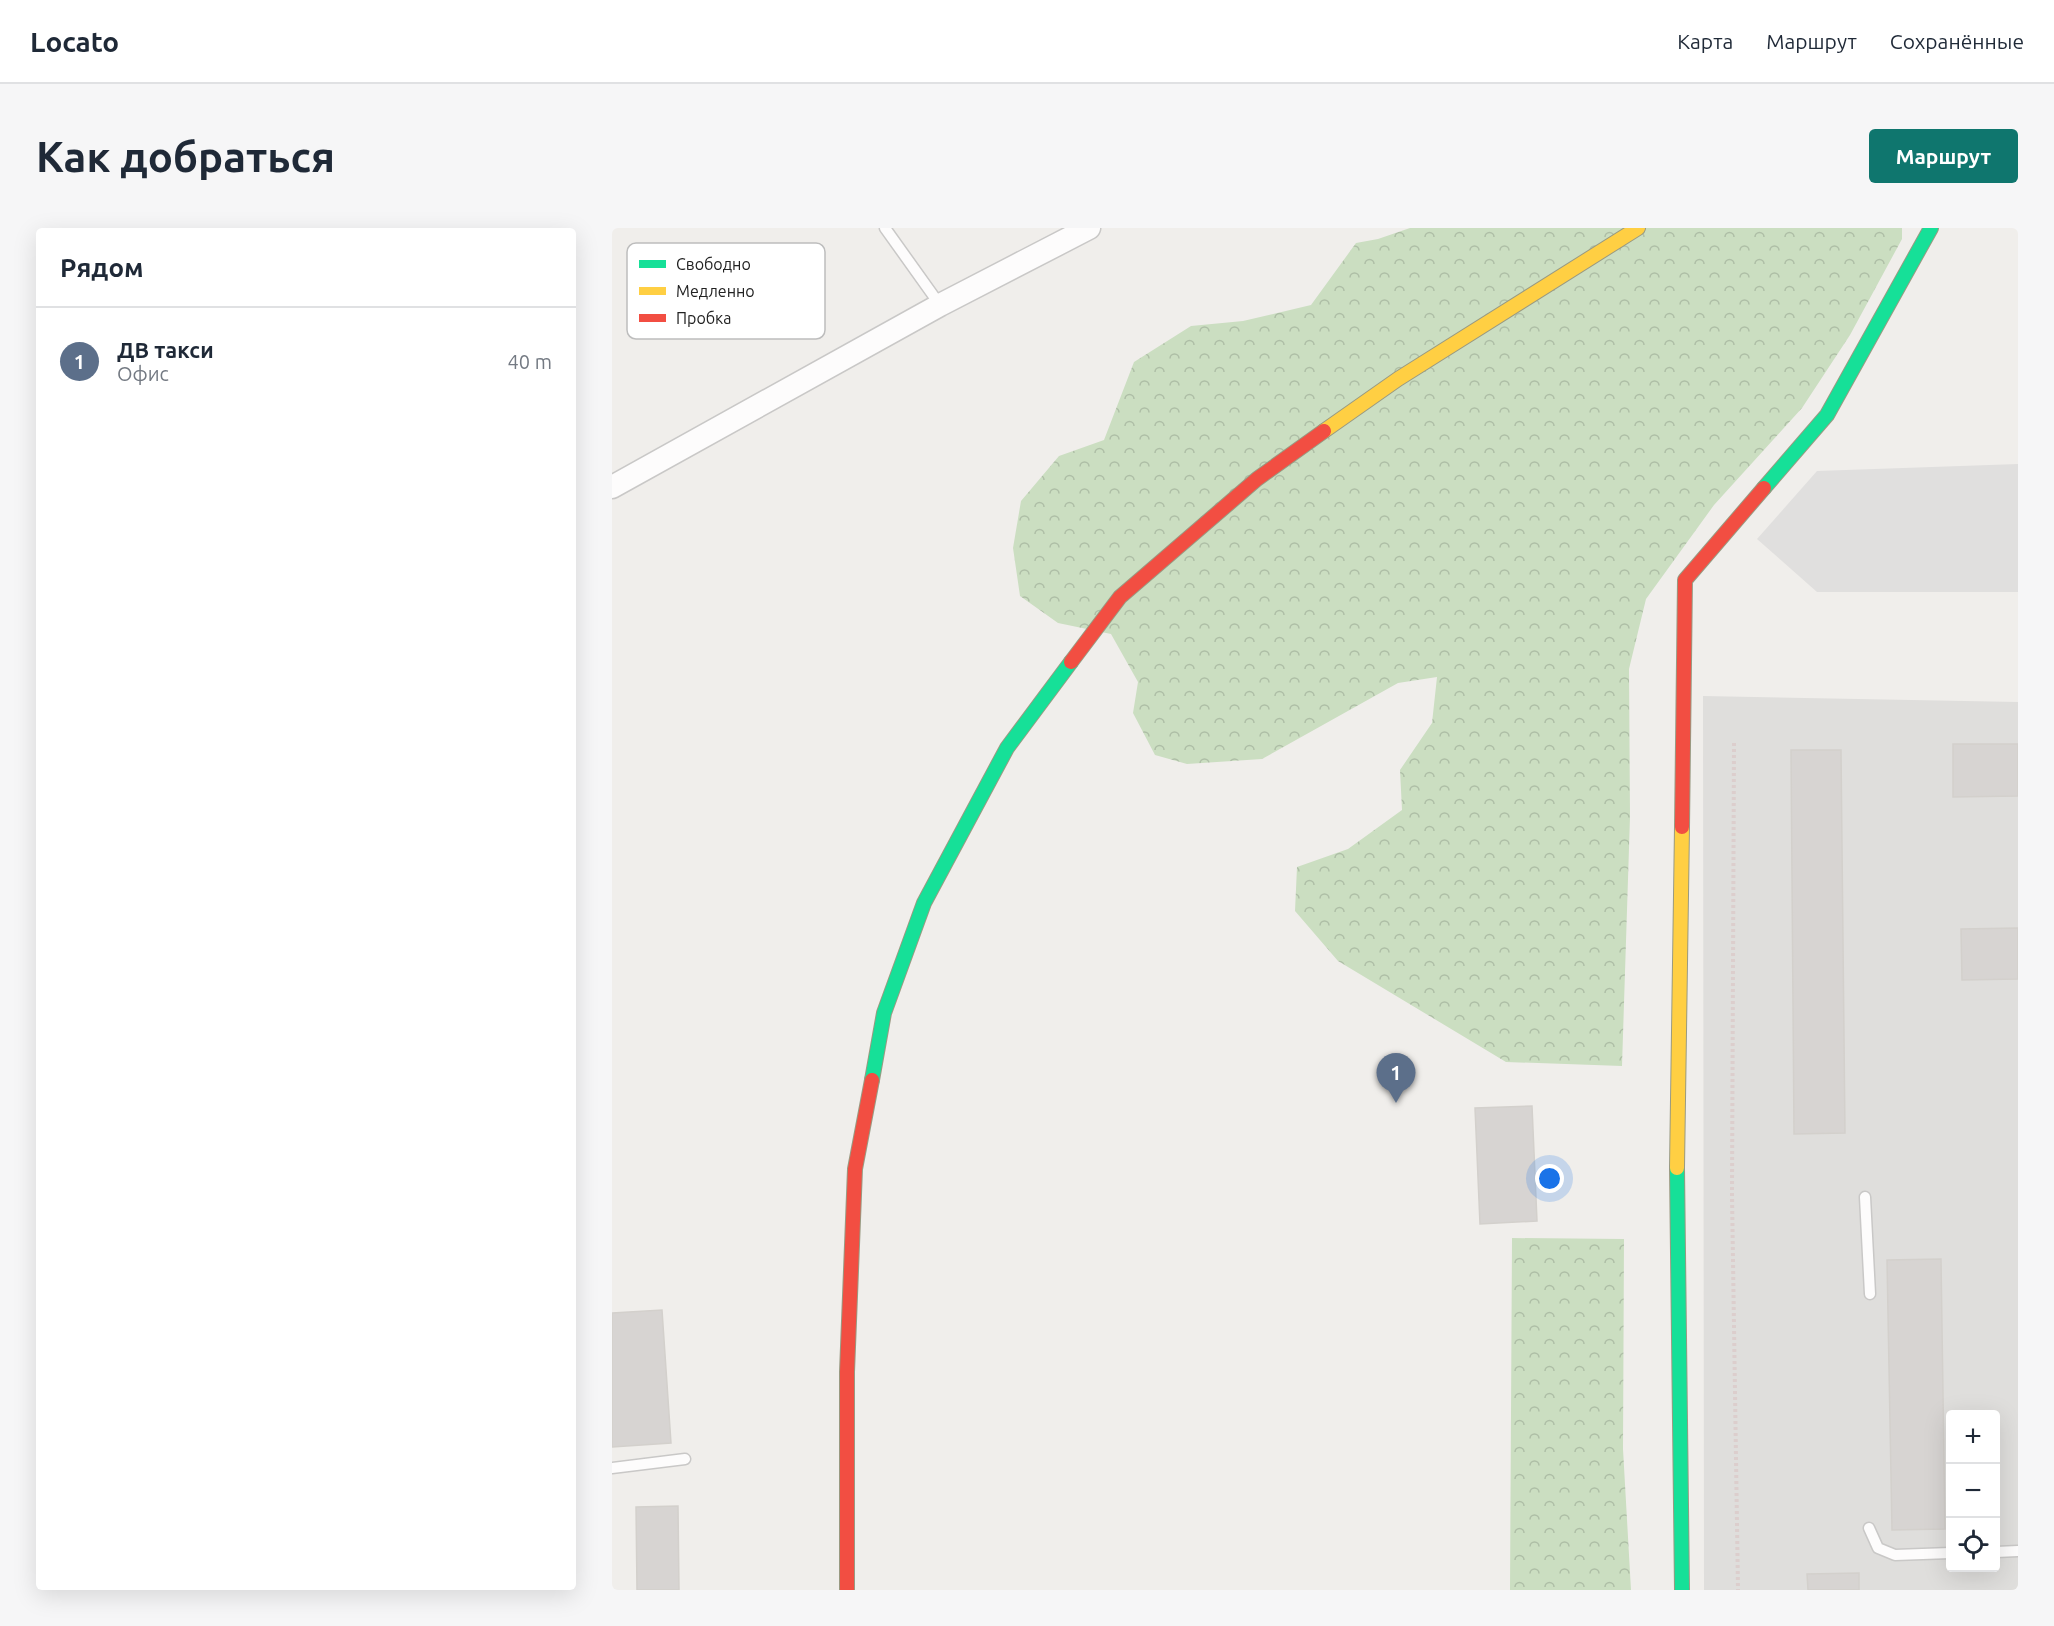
<!DOCTYPE html>
<html lang="ru">
<head>
<meta charset="utf-8">
<style>
  body { margin:0; font-family:Ubuntu,sans-serif; background:#f6f6f7; color:#1f2937 }
  .controls { position:absolute; right:18px; bottom:18px; display:grid; overflow:hidden; border-radius:6px; box-shadow:0 6px 24px #0002 }
  .controls button { width:54px; height:54px; display:grid; place-items:center; padding:0; border:0; border-bottom:2px solid #e0e1e3; background:#fff; color:#1f2937; font:30px sans-serif }
  .you { position:absolute; left:938px; top:951px; width:21px; height:21px; margin:-15px; border:4px solid #fff; border-radius:50%; background:#1a73e8; box-shadow:0 0 0 9px #1a73e833 }
  .badge { display:grid; place-items:center; width:39px; height:39px; border-radius:50%; background:#0f766e; color:#fff; font-size:20px; font-weight:700 }
  .pin { position:absolute; translate:-50% -50px; filter:drop-shadow(0 2px 3px #0008) }
  .pin::after { content:''; position:absolute; top:32px; width:21px; height:18px; background:inherit; clip-path:polygon(0 0,100% 0,50% 100%) }
  .list { margin:0; padding:0; list-style:none }
  h2 { display:flex; justify-content:space-between; align-items:center; height:78px; margin:0; padding:0 24px; font-size:26px }
  h2 small { font-size:20px; font-weight:400; color:#747a83 }
  .list li { display:grid; grid-template-columns:39px 1fr auto; gap:18px; align-items:center; box-sizing:border-box; height:108px; padding:0 24px; border-top:2px solid #e0e1e3 }
  .list b { display:block; font-size:22px; white-space:nowrap }
  .list p { margin:0; font-size:20px; white-space:nowrap; color:#747a83 }
  .list em { font-size:20px; font-style:normal; color:#747a83 }
  .icon { flex:none; width:33px; height:33px; fill:none; stroke:currentColor; stroke-width:2; stroke-linecap:round; stroke-linejoin:round }
  .map { position:relative; flex:none; width:1406px; height:1362px; overflow:hidden; border-radius:6px }
  header { display:flex; align-items:center; gap:36px; box-sizing:border-box; height:84px; padding:0 30px; background:#fff; border-bottom:2px solid #e0e1e3 }
  header strong { font-size:28px }
  nav { display:flex; gap:33px; margin-inline-start:auto; font-size:21px }
  .intro { display:flex; align-items:center; justify-content:space-between; box-sizing:border-box; height:144px; padding:0 36px }
  h1 { margin:0; font-size:42px }
  .button { padding:15px 27px; border-radius:6px; background:#0f766e; color:#fff; font-size:21px; font-weight:700 }
  main { display:flex; gap:36px; padding:0 36px }
  aside { flex:1; background:#fff; border-radius:6px; box-shadow:0 6px 24px #0002 }
  .map>svg:first-child { display:block }
</style>
</head>
<body>
<header>
<strong>Locato</strong>
<nav><a>Карта</a><a>Маршрут</a><a>Сохранённые</a></nav>
</header>
<div class="intro"><h1>Как добраться</h1><a class="button">Маршрут</a></div>
<main>
<aside>
<h2>Рядом<small></small></h2>
<ul class="list">
<li><span class="badge" style="background:#5c6f8a">1</span><div><b>ДВ такси</b><p>Офис</p></div><em>40 m</em></li>
</ul>
</aside>
<div class="map">
<svg width="1406" height="1362" viewBox="0 0 1406 1362">
  <defs>
    <pattern id="forest-crowns" width="20" height="18" patternUnits="userSpaceOnUse" patternTransform="scale(1.5)"><rect width="20" height="18" fill="#cbdec1"/><path d="M2 6a3 3 0 1 1 6 0M12 15a3 3 0 1 1 6 0" fill="none" stroke="#aebea6"/></pattern>
  </defs>
  <rect width="100%" height="100%" fill="#f0eeeb"/>
  <path fill="#dfdedc" fill-rule="evenodd" d="M1091,468L1406,474V1362H1092ZM1338,1186H1384V1340H1338Z"/>
  <g fill="url(#forest-crowns)">
    <polygon points="798,0 1290,0 1290,11 1238,107 1190,180 1102,277 1034,371 1017,441 1018,589 1010,838 894,834 726,733 683,683 685,639 736,621 790,582 788,542 820,495 825,449 786,455 650,531 575,536 543,527 521,485 526,454 499,406 446,395 408,368 401,320 409,273 447,228 492,212 522,134 579,98 631,93 699,77 744,15 766,11"/>
    <polygon points="900,1010 1012,1011 1011,1221 1019,1362 898,1362"/>
  </g>
  <polygon fill="#e0dfde" points="1406,236 1406,364 1205,364 1145,311 1205,243"/>
  <g fill="#d7d4d2" stroke="#d3d0cc" stroke-width="1.5">
    <polygon points="1341,516 1406,516 1406,568 1341,569"/>
    <polygon points="1179,522 1229,522 1233,905 1182,906"/>
    <polygon points="1406,700 1406,751 1350,752 1349,701"/>
    <polygon points="920,878 925,993 868,996 863,880"/>
    <polygon points="1329,1031 1333,1301 1280,1302 1275,1032"/>
    <polygon points="50,1082 59,1215 0,1219 0,1085"/>
    <polygon points="66,1278 67,1362 25,1362 24,1279"/>
    <polygon points="1247,1345 1247,1362 1196,1362 1195,1346"/>
  </g>
  <g fill="none" stroke-linecap="round" stroke-linejoin="round">
    <defs>
      <g id="lane">
        <polyline points="273,0 328,77"/>
        <polyline points="1253,969 1258,1066"/>
        <polyline points="0,1240 73,1231"/>
        <polyline points="1257,1300 1266,1320 1283,1327 1338,1325"/>
        <polyline points="1384,1324 1406,1323"/>
      </g>
      <polyline id="street" points="0,259 328,77 477,0"/>
      <g id="fast">
        <polyline points="1152,260 1215,187 1319,0"/>
        <polyline points="260,852 272,785 312,675 395,520 459,434"/>
        <polyline points="1065,940 1070,1362"/>
      </g>
      <g id="slow">
        <polyline points="712,203 786,151 1026,0"/>
        <polyline points="1065,940 1070,599"/>
      </g>
      <g id="jam">
        <polyline points="459,434 508,369 645,251 712,203"/>
        <polyline points="1070,599 1073,352 1152,260"/>
        <polyline points="235,1362 235,1144 243,941 260,852"/>
      </g>
    </defs>
    <use href="#lane" stroke="#c9c8c7" stroke-width="13"/>
    <use href="#street" stroke="#c9c8c7" stroke-width="25"/>
    <use href="#fast" stroke="#999a82" stroke-width="16"/>
    <use href="#slow" stroke="#999a82" stroke-width="16"/>
    <use href="#jam" stroke="#999a82" stroke-width="16"/>
    <polyline stroke="#dccecd" stroke-width="4" stroke-dasharray="3 3" stroke-linecap="butt" points="1122,515 1120,966 1126,1362"/>
    <use href="#lane" stroke="#fdfcfc" stroke-width="10"/>
    <use href="#street" stroke="#fdfcfc" stroke-width="22"/>
    <use href="#fast" stroke="#16e098" stroke-width="14"/>
    <use href="#slow" stroke="#ffcf43" stroke-width="14"/>
    <use href="#jam" stroke="#f24e42" stroke-width="14"/>
  </g>
  <rect x="15" y="15" width="198" height="96" rx="9" fill="#fff" stroke="#bdbdbd" stroke-width="1.5"/>
  <rect x="27" y="32" width="27" height="8" fill="#16e098"/>
  <rect x="27" y="59" width="27" height="8" fill="#ffcf43"/>
  <rect x="27" y="86" width="27" height="8" fill="#f24e42"/>
  <g font-size="16" fill="#222">
    <text x="64" y="42">Свободно</text>
    <text x="64" y="69">Медленно</text>
    <text x="64" y="96">Пробка</text>
  </g>
</svg>
<div class="controls">
<button>+</button>
<button>−</button>
<button><svg class="icon" aria-label="locate" viewBox="0 0 24 24"><circle cx="12" cy="12" r="6"/><path d="M12 2v4M12 18v4M2 12h4M18 12h4"/></svg></button>
</div>
<div class="you"></div>
<div class="pin badge" style="left:784px;top:875px;background:#5c6f8a">1</div>
</div>
</main>
</body>
</html>
